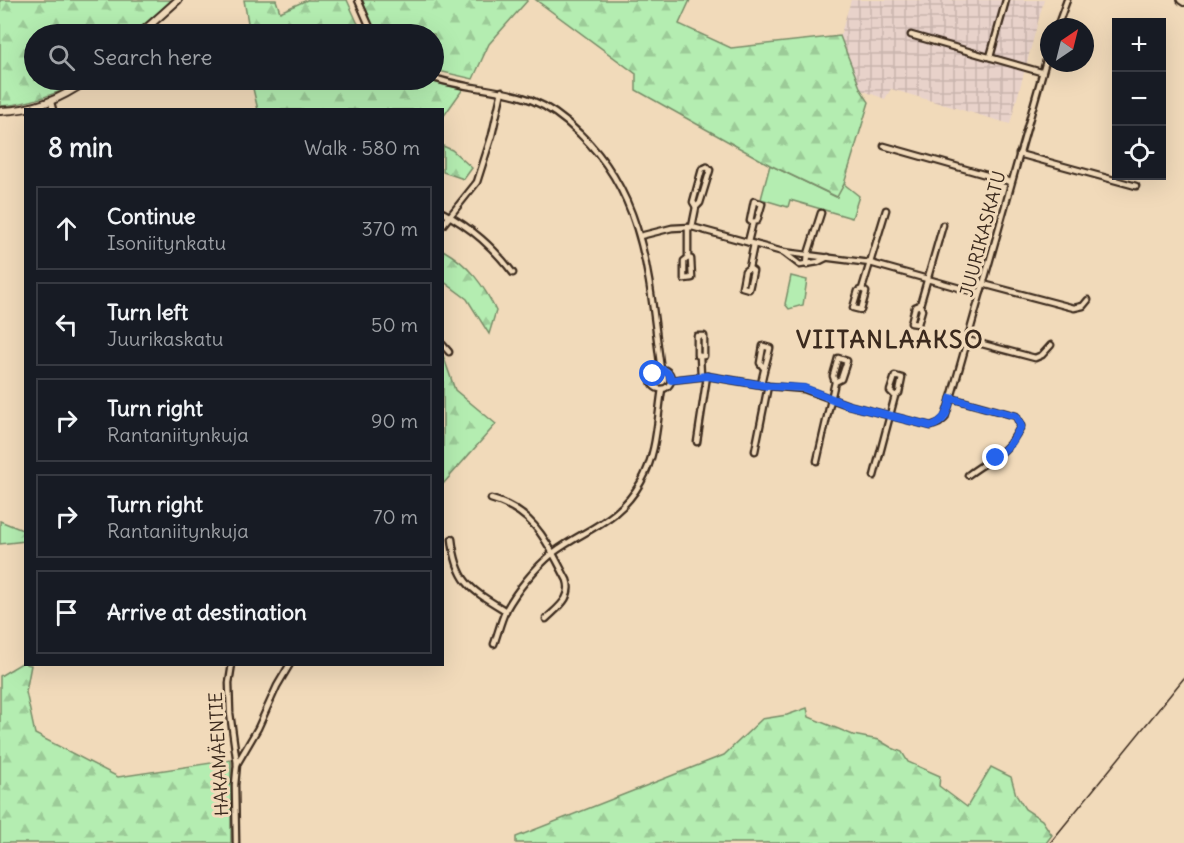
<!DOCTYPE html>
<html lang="en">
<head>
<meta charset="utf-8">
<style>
  body { margin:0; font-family:Delius,sans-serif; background:#20242c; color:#f1f3f6 }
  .controls { position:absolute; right:18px; top:18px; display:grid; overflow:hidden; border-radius:0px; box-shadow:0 6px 24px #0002 }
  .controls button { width:54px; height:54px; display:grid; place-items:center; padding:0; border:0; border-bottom:2px solid #363941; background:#171b24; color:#f1f3f6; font:30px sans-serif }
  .compass { position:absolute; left:1040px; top:18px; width:54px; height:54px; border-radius:50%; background:#171b24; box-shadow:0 6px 24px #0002; rotate:35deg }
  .stop { position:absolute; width:18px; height:18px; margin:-14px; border:4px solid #2563eb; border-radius:50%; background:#fff }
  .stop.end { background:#2563eb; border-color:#fff; box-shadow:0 2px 6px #0008 }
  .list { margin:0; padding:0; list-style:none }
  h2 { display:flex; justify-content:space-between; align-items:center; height:78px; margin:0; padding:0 24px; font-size:26px }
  h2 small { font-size:20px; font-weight:400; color:#9ea1a6 }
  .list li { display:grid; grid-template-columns:39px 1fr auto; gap:18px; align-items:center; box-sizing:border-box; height:84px; margin:0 12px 12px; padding:0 12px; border:2px solid #363941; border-radius:0px }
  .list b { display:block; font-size:22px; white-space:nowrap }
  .list p { margin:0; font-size:20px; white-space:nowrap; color:#9ea1a6 }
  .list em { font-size:20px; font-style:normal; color:#9ea1a6 }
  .icon { flex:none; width:33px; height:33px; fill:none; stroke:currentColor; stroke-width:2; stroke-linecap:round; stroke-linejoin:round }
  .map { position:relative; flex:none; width:1184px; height:843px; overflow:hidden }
  .search { position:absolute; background:#171b24; box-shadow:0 6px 24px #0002; left:24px; top:24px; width:420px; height:66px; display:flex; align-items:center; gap:15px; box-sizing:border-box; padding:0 21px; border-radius:33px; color:#9ea1a6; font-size:22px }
  .panel { position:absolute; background:#171b24; box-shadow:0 6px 24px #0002; left:24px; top:108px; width:420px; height:558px; border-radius:0px }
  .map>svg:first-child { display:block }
</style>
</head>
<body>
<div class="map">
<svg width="1184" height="843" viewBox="0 0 1184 843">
  <defs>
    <pattern id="industrial-grid" width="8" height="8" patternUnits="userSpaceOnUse" patternTransform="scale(1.5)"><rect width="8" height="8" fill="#e8d2ca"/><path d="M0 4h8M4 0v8" fill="none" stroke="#c8b4ad"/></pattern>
    <pattern id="forest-firs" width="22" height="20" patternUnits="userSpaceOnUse" patternTransform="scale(1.5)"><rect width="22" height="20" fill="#b4edb1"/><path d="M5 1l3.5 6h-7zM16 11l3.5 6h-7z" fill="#9ccb98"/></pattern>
  </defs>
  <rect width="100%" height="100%" fill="#f1daba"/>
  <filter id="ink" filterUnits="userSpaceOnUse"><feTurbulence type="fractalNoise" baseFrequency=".0167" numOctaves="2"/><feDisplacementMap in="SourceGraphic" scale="12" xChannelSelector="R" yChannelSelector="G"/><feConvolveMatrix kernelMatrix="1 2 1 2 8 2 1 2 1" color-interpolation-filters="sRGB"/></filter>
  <g filter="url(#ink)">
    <polygon fill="url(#industrial-grid)" points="851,0 1044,0 1010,124 891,89 885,99 861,90 840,36"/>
    <g fill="#b4edb1" stroke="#788c68" stroke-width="1.5">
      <polygon points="770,165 836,197 844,184 859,196 852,218 790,200 788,207 761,199"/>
      <polygon points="791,276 807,280 803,305 789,309 785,304"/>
    </g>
    <g fill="url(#forest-firs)" stroke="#788c68" stroke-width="1.5">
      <path d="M0,0H174L132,34H34V80H79C62,94 22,105 0,106Z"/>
      <polygon points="244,0 276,0 280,12 307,0 347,0 357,22 365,34 250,34"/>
      <polygon points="363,0 528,0 489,44 473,79 434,70 434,34 379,34 368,23"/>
      <polygon points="536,0 690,0 679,24 731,48 840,36 861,90 869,102 844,184 837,197 770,165 636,90 636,74"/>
      <polygon points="251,80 424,80 463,89 443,117 442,110 258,110"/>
      <polygon points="443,146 452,150 472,168 464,179 443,172"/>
      <path d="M443,250C469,265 484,285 496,311L489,334L467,299L443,281Z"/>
      <polygon points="443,355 455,390 496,424 443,484"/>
      <polygon points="0,521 25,531 25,541 0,544"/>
      <polygon points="25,661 26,664 31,665 26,692 35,734 118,777 231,760 231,843 0,843 0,676"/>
      <polygon points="807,708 809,717 853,735 879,740 892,748 902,752 908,762 940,776 939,786 967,807 991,767 1011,777 1016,795 1025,809 1042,820 1052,835 1046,843 516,843 516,837 724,755 762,719 787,715"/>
    </g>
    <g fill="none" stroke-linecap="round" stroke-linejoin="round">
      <defs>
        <g id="minor">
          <polyline points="358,0 373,34"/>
          <polyline points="1057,27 1067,0"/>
          <polyline points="911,35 1041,72"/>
          <polyline points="990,57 1006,0"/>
          <path d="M434,78C465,89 500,88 531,100C549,107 566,120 580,134C647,198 649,283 661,370"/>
          <polyline points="51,102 53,110"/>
          <polyline points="884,146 1011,182"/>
          <polyline points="1019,154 1136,186"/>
          <polyline points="696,207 693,202 702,169 707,167"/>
          <path d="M442,212C472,228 493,247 513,273"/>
          <polyline points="442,226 477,182 492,135 502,91"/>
          <polyline points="688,227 688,258 691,259 692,278 684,279 684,261 688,258"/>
          <polyline points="692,227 696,207 700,203 710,170 707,167"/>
          <polyline points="640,236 672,228 692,227 783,252 870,263 963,289 981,292"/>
          <polyline points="748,242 753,222 757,221 762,204 754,201 750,221 753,222"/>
          <polyline points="783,252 800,265 818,262 828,257"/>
          <polyline points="807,265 808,254 821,213"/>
          <polyline points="749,268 745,271 742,287 749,289 753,271 749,268 754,244"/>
          <polyline points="983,284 1074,308 1083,306 1088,300"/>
          <polyline points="862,289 858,291 853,308 861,310 866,292 862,289 886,210"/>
          <polyline points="920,305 915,307 911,323 918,324 922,310 920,305 943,225"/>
          <polyline points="967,340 1035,358 1042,355 1051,345"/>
          <polyline points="442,344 449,352"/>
          <polyline points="700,356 697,355 697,336 704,336 704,356 700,356 701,376"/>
          <circle cx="661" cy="379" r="10"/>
          <polyline points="671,380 707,376 768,386 804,389 848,405 931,426 939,423 945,418 951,398 1049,50"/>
          <path d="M761,385C763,371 767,361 770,348L763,346L760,363L763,367"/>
          <path d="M951,398L1016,416L1021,426C1005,457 993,456 968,475"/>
          <polyline points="697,442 707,376"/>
          <polyline points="755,451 768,386"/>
          <polyline points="817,461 835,382 841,379 847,361 838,358 833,376 835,382"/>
          <polyline points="874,476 895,396 899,393 902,378 895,376 890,391 895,396"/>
          <path d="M491,499C536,512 547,543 567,580C573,598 558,607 546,619"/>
          <path d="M452,539C457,583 470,589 506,611"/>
          <path d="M494,644C498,633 501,620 506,610C517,590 535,568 553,553C586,528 618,523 641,482C657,454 657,421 662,389"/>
          <polyline points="232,664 229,683 230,713 237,764 235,785 236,843"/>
          <polyline points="237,764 258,728 277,686 290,664"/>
        </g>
        <g id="tertiary">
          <polyline points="1181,0 1184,2"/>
          <polyline points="140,34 178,0"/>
          <path d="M0,111C35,110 59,100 88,80"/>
        </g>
      </defs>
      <use href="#minor" stroke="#3b2a1e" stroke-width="9"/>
      <use href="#tertiary" stroke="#3b2a1e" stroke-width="10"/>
      <use href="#minor" stroke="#f1daba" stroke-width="4.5"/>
      <use href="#tertiary" stroke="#f1daba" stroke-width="6"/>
      <polyline stroke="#3b2a1e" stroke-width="1.5" points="1050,843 1184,678"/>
    </g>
  </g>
  <g fill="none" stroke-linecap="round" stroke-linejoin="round" filter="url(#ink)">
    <path stroke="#2563eb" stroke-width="8" d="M653,374L657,370H664L669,374L671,380L707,376L768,386L804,388L848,405L931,426C946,421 947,412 951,398L1016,416L1021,426L1012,442L996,458"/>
  </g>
  <g text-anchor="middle" stroke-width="6" stroke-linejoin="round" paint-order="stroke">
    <g font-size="18" fill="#3b2a1e" stroke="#f1daba">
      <text transform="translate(983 234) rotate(-75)" y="6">JUURIKASKATU</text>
      <text transform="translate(219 754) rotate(-93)" y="6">HAKAMÄENTIE</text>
    </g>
    <g font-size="24" font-weight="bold" letter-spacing="1.5" fill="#3b2a1e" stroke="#f1daba">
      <text x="890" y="348">VIITANLAAKSO</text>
    </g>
  </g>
</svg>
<div class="controls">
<button>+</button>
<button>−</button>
<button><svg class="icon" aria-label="locate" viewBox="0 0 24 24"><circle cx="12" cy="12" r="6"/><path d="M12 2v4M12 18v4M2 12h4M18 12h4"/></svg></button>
</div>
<svg class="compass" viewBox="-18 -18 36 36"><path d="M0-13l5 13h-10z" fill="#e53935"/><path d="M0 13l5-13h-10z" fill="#9ea1a6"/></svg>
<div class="stop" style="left:653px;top:374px"></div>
<div class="stop end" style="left:996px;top:458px"></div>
<div class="search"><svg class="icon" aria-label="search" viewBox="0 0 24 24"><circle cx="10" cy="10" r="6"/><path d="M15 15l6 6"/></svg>Search here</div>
<section class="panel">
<h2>8 min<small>Walk · 580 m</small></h2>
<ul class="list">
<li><svg class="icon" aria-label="ahead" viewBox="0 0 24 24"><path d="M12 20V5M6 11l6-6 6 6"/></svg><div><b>Continue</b><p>Isoniitynkatu</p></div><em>370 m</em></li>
<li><svg class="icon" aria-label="left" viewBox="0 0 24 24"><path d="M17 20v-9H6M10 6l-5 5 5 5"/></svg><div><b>Turn left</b><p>Juurikaskatu</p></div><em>50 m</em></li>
<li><svg class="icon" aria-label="right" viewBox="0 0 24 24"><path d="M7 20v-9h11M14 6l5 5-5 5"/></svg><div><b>Turn right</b><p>Rantaniitynkuja</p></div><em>90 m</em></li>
<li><svg class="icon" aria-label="right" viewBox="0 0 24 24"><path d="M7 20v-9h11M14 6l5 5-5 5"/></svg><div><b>Turn right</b><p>Rantaniitynkuja</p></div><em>70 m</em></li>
<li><svg class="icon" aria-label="arrive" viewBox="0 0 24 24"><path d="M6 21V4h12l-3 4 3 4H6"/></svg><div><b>Arrive at destination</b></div></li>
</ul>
</section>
</div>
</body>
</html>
